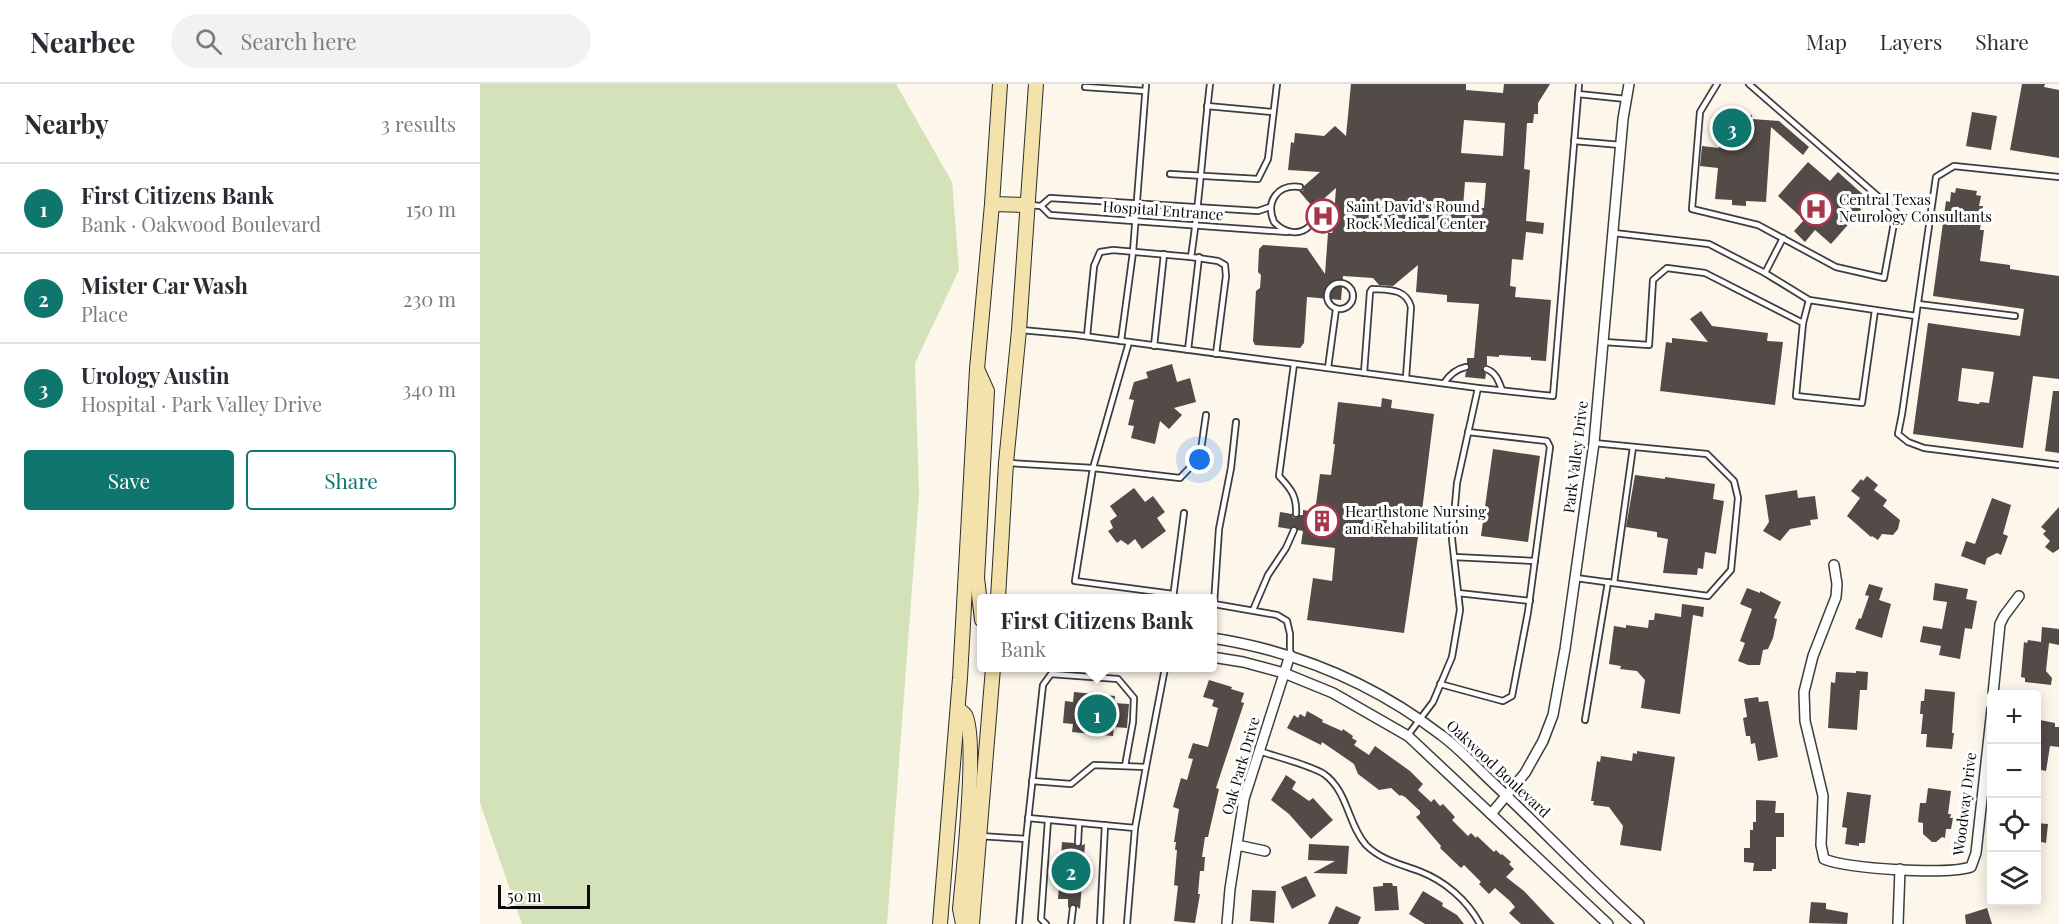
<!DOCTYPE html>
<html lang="en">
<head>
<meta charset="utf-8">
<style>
  body { margin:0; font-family:"Playfair Display",serif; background:#f2f2f3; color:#2b2b33 }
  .controls { position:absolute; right:18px; bottom:18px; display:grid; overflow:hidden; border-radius:6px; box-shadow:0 3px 15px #0003 }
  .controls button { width:54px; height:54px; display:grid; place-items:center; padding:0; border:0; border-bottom:2px solid #e1e1e2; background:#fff; color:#2b2b33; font:30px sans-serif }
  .scale { position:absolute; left:18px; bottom:15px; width:92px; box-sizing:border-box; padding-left:6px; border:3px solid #0a0a0a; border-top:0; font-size:16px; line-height:21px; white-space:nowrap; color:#0a0a0a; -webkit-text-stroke:4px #fff; paint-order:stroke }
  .you { position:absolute; left:720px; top:376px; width:21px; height:21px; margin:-15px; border:4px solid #fff; border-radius:50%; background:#1a73e8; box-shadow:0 0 0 9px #1a73e833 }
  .badge { display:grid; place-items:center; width:39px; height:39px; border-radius:50%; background:#0f766e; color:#fff; font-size:20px; font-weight:700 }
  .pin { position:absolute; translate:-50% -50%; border:3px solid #fff; box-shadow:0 2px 6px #0006 }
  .popup { position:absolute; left:497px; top:510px; width:240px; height:78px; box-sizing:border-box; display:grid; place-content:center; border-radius:6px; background:#fff; filter:drop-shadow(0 2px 4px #0005); font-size:20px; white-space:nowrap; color:#7c7c81 }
  .popup b { font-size:22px; color:#2b2b33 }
  .popup::after { content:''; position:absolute; left:50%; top:100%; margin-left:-12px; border:12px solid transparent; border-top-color:#fff }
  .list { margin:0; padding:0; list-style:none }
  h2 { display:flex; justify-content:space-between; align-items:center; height:78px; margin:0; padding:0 24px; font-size:26px }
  h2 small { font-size:20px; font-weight:400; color:#7c7c81 }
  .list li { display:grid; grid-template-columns:39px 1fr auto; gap:18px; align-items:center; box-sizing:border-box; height:90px; padding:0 24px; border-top:2px solid #e1e1e2 }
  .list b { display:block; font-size:22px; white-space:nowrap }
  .list p { margin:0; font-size:20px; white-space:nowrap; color:#7c7c81 }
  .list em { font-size:20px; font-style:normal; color:#7c7c81 }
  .actions { display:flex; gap:12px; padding:18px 24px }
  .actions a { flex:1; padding:14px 0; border:2px solid #0f766e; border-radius:6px; text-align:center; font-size:21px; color:#0f766e }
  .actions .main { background:#0f766e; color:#fff }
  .icon { flex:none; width:33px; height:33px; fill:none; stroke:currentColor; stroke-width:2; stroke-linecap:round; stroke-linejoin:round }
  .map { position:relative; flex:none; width:1579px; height:840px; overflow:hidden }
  header { display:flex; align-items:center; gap:36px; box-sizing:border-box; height:84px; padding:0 30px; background:#fff; border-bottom:2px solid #e1e1e2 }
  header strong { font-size:28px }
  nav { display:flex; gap:33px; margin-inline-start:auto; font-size:21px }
  .search { width:420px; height:54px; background:#f2f2f3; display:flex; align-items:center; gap:15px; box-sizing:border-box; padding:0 21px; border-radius:33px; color:#7c7c81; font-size:22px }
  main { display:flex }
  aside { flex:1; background:#fff }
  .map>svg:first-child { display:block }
</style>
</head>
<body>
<header>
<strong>Nearbee</strong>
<div class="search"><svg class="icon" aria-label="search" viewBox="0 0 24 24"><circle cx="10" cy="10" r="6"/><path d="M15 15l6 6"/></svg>Search here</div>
<nav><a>Map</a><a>Layers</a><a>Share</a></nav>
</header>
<main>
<aside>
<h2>Nearby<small>3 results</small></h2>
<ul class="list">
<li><span class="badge">1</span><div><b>First Citizens Bank</b><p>Bank · Oakwood Boulevard</p></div><em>150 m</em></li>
<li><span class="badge">2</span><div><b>Mister Car Wash</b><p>Place</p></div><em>230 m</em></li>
<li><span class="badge">3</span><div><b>Urology Austin</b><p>Hospital · Park Valley Drive</p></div><em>340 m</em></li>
</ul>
<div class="actions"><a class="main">Save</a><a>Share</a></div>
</aside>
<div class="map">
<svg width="1579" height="840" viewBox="0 0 1579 840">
  <rect width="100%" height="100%" fill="#fcf6eb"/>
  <polygon fill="#d4e2b9" points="0,0 416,0 472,98 479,186 435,279 439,410 407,840 42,840 0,719"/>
  <g fill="#524b48" fill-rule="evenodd">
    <path d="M871,0H986V6L1023,9L1024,0H1070L1058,19V30H1054L1053,39H1047L1044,85L1050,86L1046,137L1064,139L1063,150L1046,148L1043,176L1032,175L1030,202L1036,203L1035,213L1071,216L1066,277L1051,276V273L1019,271V273L1007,272V281L1003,282L1002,285L1006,290L1005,295L985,293L986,288L990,284L987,279V274H994L999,220L967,218V211L936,208L938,181L913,202L899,201L893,194L863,192L861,216L827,213L824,259L820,264L775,261L773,257L776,207L780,204L781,191L778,188L779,165L783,161L827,164L845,190L848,149H852L853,146L856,104L839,119L837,115L832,116L831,121L819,107H823L824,102L840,88L808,86L811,58L814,59L815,49L844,52L855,42L866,52ZM984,36L1025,39L1023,72L981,69ZM985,98L1006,99L1004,124L983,123Z"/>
    <polygon points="1542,0 1565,0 1564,3 1579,6 1579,74 1530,66"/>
    <polygon points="1492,28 1517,32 1511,66 1486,62"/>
    <polygon points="1259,30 1272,31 1272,35 1299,37 1329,63 1323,71 1291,43 1286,118 1266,117 1266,122 1252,121 1252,116 1235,115 1238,84 1220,82 1222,62 1239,64 1242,33 1259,34"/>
    <polygon points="1328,78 1350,97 1358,88 1388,115 1380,124 1381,126 1351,160 1335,146 1325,158 1314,147 1324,136 1298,112"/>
    <path d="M1476,104L1497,107L1496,111L1501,112L1499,122H1503L1500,146H1504L1500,177L1530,181V185L1579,192V295L1553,292L1543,364L1433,350L1448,239L1540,252L1544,225L1453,212L1466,117L1470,118L1471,108L1475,109ZM1482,284L1514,288L1509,319L1500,318L1499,320L1478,317Z"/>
    <polygon points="1221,227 1232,242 1288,249 1287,257 1303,258 1295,321 1180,307 1186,258 1192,259 1192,254 1228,258 1210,235"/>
    <polygon points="692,280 697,298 710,294 716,318 694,324 702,331 689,345 680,337 675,360 651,354 654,342 648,341 654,316 649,315 654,298 668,294 666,288"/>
    <polygon points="1573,307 1579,307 1579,369 1565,367"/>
    <polygon points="902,314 912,316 911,324 954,330 942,427 909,424 905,448 938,453 924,549 827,536 833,494 852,497 855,464 821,460 823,447 818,446 814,442 810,445 798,443 800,428 812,430 813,434 817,434 820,431 823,431 823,426 835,428 840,390 851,391 855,360 853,360 858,318 901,323"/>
    <polygon points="1013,365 1060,372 1048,458 1001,452"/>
    <polygon points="1155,391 1185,395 1185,393 1235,400 1233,415 1244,417 1236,470 1225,468 1223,485 1218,484 1217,491 1183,489 1188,455 1177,453 1177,448 1146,443"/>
    <polygon points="1387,392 1398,401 1394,406 1407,416 1403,422 1420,436 1418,445 1413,451 1402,450 1398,456 1392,452 1391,453 1367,432 1380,414 1371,407 1381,395 1383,397"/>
    <polygon points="654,404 665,418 673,412 685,428 677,434 686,447 662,465 655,455 648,461 641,456 637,459 628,447 633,444 630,437 637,432 630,422"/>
    <polygon points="1317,406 1318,414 1335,412 1338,435 1330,436 1331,441 1310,445 1300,457 1283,447 1289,438 1285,411"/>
    <polygon points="1512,414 1531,421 1523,450 1528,452 1521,471 1517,469 1507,474 1505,481 1481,472 1486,457 1495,460"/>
    <polygon points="1579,423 1579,465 1573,469 1565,463 1570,457 1563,450 1566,447 1561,443"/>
    <polygon points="1455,499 1488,505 1486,515 1497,517 1492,545 1485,544 1480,575 1459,571 1461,562 1440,558 1443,542 1462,545 1467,518 1453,516"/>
    <polygon points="1389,500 1403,504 1399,516 1411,520 1402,554 1375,545 1379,534 1381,535 1389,512 1385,511"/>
    <polygon points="1267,504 1280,509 1280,507 1301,518 1294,534 1297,535 1293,554 1288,565 1283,566 1280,581 1268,581 1258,577 1265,559 1260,557 1272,525 1260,520"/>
    <polygon points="1202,520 1224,523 1223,533 1213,531 1200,630 1161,624 1165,596 1157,587 1140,585 1141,582 1129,580 1134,542 1146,544 1146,541 1168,544 1169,536 1174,536 1175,529 1201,533"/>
    <polygon points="1562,543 1579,545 1579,561 1569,559 1566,587 1572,594 1571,601 1545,598 1545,594 1541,593 1544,558 1547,559 1548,556 1561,558"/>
    <polygon points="1376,587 1388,588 1387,606 1380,606 1377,646 1348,644 1351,598 1355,599 1356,588 1376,589"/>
    <polygon points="729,596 752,603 751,605 764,609 761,618 764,619 736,704 739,705 728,753 725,753 722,773 725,773 724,787 720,787 718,810 720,810 715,839 694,837 698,802 694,801 697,766 695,766 696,758 694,758 699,725 693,723 701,694 707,696 713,675 708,674 713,659 728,663 738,624 732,622 734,616 723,613"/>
    <polygon points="1445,605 1475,608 1472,649 1474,649 1472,665 1446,663 1447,650 1441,650 1443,630 1440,630 1441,617 1444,617"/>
    <polygon points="594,608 635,612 634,619 649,620 647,644 634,643 633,652 592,648 593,640 583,639 585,617 593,618"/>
    <polygon points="1278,613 1279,618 1288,617 1298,673 1278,677 1275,659 1271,660 1270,652 1266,652 1263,634 1267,633 1264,615"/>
    <polygon points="827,627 843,636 842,638 862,647 863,645 873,652 872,654 877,657 874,661 889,671 895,662 930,687 943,700 938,706 951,718 954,715 960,722 963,720 975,733 972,736 988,752 991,749 996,754 997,752 1014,768 1016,766 1021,771 1022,770 1031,778 1029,780 1034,785 1026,793 1044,807 1075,840 1041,840 1029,829 1035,823 1030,817 1015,804 1009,810 999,800 1001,798 984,781 981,784 960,764 961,762 936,733 940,730 940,727 925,713 921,711 920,712 911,704 899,706 878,690 874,680 861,671 842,658 841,661 807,644 814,631 818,634 820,630 825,633"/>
    <polygon points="1560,636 1575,639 1575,643 1579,643 1579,663 1570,662 1566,687 1557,685 1557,639 1560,639"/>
    <polygon points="1157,667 1195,673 1181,767 1140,761 1143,742 1129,723 1113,721 1114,717 1111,717 1117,677 1120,678 1121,672 1152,677 1153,669 1157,670"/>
    <polygon points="806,691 816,698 812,705 829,717 833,714 853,736 831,755 809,730 791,716"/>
    <polygon points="1448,704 1471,707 1468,730 1471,730 1470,734 1473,734 1471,745 1466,745 1465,754 1462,753 1456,758 1452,758 1443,750 1443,739 1438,738 1440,719 1446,719"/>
    <polygon points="1367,708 1391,711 1385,759 1379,759 1379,762 1365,760 1367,744 1362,743"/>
    <polygon points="1276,716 1296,717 1295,729 1304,729 1304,753 1296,753 1296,785 1292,785 1292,787 1273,787 1274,779 1264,778 1264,764 1270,764 1270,746 1273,746 1273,738 1276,738"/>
    <polygon points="1557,739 1568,740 1566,759 1557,757"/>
    <polygon points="582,758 594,759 597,763 605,760 600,825 593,820 588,824 588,815 578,815"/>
    <polygon points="829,760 869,762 867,790 833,789 855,777 828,776"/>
    <polygon points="826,792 836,812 812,825 801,803"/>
    <polygon points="903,799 912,799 913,802 917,802 919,826 895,827 893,803 903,802"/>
    <polygon points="772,806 796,807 794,839 770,837"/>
    <polygon points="943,807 963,819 962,822 977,831 984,840 945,840 929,830"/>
    <polygon points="1331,818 1346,819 1346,825 1368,829 1367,840 1329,839"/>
    <polygon points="856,822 881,833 878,840 848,840"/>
    <polygon points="1507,824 1512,840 1486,840 1485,831"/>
  </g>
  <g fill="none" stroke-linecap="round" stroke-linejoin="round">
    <defs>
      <g id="lane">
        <path d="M730,0C723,58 720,115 711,173L738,177L745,181L746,192L736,270"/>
        <polyline points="1237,0 1220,28 1212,125 1278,141 1356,183 1404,194 1416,128 1269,0"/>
        <polyline points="605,3 665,7"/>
        <polyline points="1098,10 1146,15"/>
        <polyline points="727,22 793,28"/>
        <polyline points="1094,57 1141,61"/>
        <polyline points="690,90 778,95 788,75 797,0"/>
        <polyline points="1579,93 1474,82 1456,93 1422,330 1418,350 1428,358 1444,364 1579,381"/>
        <path d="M820,103C798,100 785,117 794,138C813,158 839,147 835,119"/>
        <polyline points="550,121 561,122 570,131 807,148"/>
        <polyline points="561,122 570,114 778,127 790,123"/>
        <polyline points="1134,149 1229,160 1285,189 1329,216 1395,226 1382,319 1316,312 1323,239 1329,216"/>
        <polyline points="1285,189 1303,154"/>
        <circle cx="860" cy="212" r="13"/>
        <polyline points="1438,220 1535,232"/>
        <polyline points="1395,226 1436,232"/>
        <polyline points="541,246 596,251 998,304 1073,312 1099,0"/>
        <polyline points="607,252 614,182 620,168 633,166 711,173"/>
        <polyline points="641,257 653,168 666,0"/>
        <polyline points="649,258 613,384 700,394 720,373 726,331"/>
        <polyline points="1124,258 1169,261 1173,196 1187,184 1225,189 1323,239"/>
        <polyline points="674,262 684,170"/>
        <polyline points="708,266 719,173"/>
        <path d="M814,280L799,392C811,405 817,412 816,430"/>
        <polyline points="848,284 856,225"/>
        <path d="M1006,285C1016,288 1019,298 1022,306"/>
        <path d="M884,289L890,208L892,205C908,206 926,204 931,223L926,294"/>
        <path d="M964,299C970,290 976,285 986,283"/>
        <polyline points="756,338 751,384 739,445 734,520 797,531 807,537 810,550 810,571"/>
        <polyline points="529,379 613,384 595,497 693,510"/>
        <polyline points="974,473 1055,477"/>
        <polyline points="1096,494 1228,512 1251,486 1258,414 1254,397 1227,370 1114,359"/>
        <polyline points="1134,499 1153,363"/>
        <polyline points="978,509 1050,517"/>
        <polyline points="693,514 704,429"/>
        <polyline points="773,526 788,491 806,464 814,446"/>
        <polyline points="960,600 1019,616 1023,617 1032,612 1048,528 1070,363 1067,357 988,348"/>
        <polyline points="1105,636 1128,498"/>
        <polyline points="928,651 953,618 972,573 980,526 972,455 977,399 998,304"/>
        <path d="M779,667C797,673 830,681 844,690C868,707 868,741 886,761C901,776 920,780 939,787C965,797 987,816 1000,840"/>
        <polyline points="552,697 591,700 614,681 666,683 685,584"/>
        <polyline points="548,734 655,744 647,840"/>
        <polyline points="655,744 666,683"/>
        <polyline points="500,752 546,755 563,601 571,590 638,595 654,614 653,638 645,682"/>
        <polyline points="598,759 599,739"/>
        <polyline points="539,840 546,755"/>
        <polyline points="566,840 561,835 568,736"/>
        <polyline points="591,840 593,824"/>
        <polyline points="620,840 625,741"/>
      </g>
      <g id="street">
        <path d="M1354,481L1357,500L1356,513L1333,572L1324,608L1325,637L1343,712L1341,761L1344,775C1370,785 1465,791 1491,783L1496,769L1512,625"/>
        <path d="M732,554C816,567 893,599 961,651C979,664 995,682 1011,697C1061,744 1108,794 1159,840"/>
        <polyline points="732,573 763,578 804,589 853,609 928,652 1128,840"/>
        <polyline points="1513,610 1520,540 1524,532 1539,512"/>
        <polyline points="1011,730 1045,689 1063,657 1073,631 1085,565 1114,359 1143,35 1149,0"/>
        <polyline points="757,761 785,767"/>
        <polyline points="747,840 750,805 764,715 810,571"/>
        <polyline points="1418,840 1420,785"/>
      </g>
      <g id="secondary">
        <polyline points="512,120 548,121"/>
        <polyline points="498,287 507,307 497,494 502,536"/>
        <polyline points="518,514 526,379 539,246 556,0"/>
        <path d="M478,625C480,627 483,628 485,631C498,651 483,794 480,825L483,840"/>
        <polyline points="460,840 480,594 497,285 512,120 520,0"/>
        <polyline points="492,840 513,584"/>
      </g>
    </defs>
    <use href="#lane" stroke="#3d3d3d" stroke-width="8"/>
    <use href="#street" stroke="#3d3d3d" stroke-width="12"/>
    <use href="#secondary" stroke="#2c2c2c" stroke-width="16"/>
    <use href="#lane" stroke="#fff" stroke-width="4.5"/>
    <use href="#street" stroke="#fff" stroke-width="9"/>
    <use href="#secondary" stroke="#f4e2ad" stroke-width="14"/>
  </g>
  <defs>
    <symbol id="hospital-ring" viewBox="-11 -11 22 22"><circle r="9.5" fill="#fff" stroke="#a8354c" stroke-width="1.5"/><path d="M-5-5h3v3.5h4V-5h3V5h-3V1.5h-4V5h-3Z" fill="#a8354c"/></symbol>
    <symbol id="building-ring" viewBox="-11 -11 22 22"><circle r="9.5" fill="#fff" stroke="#a8354c" stroke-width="1.5"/><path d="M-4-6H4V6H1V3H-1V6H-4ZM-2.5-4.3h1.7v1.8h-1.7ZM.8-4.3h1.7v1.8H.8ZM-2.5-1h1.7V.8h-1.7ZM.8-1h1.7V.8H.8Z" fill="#a8354c"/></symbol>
  </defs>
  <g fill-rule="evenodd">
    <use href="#hospital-ring" x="1317" y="106" width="38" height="38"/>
    <use href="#hospital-ring" x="824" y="113" width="38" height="38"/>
    <use href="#building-ring" x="823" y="418" width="38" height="38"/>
  </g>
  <g text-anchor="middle" stroke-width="6" stroke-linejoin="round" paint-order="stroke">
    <g font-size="15" fill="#0a0a0a" stroke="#fff" text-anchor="start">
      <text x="1359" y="121">Central Texas<tspan x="1359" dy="17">Neurology Consultants</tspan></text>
      <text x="866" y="128">Saint David's Round<tspan x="866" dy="17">Rock Medical Center</tspan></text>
      <text x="865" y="433">Hearthstone Nursing<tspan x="865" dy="17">and Rehabilitation</tspan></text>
    </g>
    <g font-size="15" fill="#0a0a0a" stroke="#fff">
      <text transform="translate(683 127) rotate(4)" y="5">Hospital Entrance</text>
      <text transform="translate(1096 373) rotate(-83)" y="5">Park Valley Drive</text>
      <text transform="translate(761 682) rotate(-74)" y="5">Oak Park Drive</text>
      <text transform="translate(1018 685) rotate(43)" y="5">Oakwood Boulevard</text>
      <text transform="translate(1485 720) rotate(-83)" y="5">Woodway Drive</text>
    </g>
  </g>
</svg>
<div class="controls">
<button>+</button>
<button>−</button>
<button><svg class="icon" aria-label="locate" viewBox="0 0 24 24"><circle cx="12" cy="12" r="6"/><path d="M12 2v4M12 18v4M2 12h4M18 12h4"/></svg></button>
<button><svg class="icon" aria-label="layers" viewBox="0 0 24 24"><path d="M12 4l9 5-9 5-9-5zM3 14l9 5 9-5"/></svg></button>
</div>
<div class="scale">50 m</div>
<div class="you"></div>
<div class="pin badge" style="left:617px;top:630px">1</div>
<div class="popup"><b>First Citizens Bank</b>Bank</div>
<div class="pin badge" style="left:591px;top:787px">2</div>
<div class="pin badge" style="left:1252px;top:44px">3</div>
</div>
</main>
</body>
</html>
